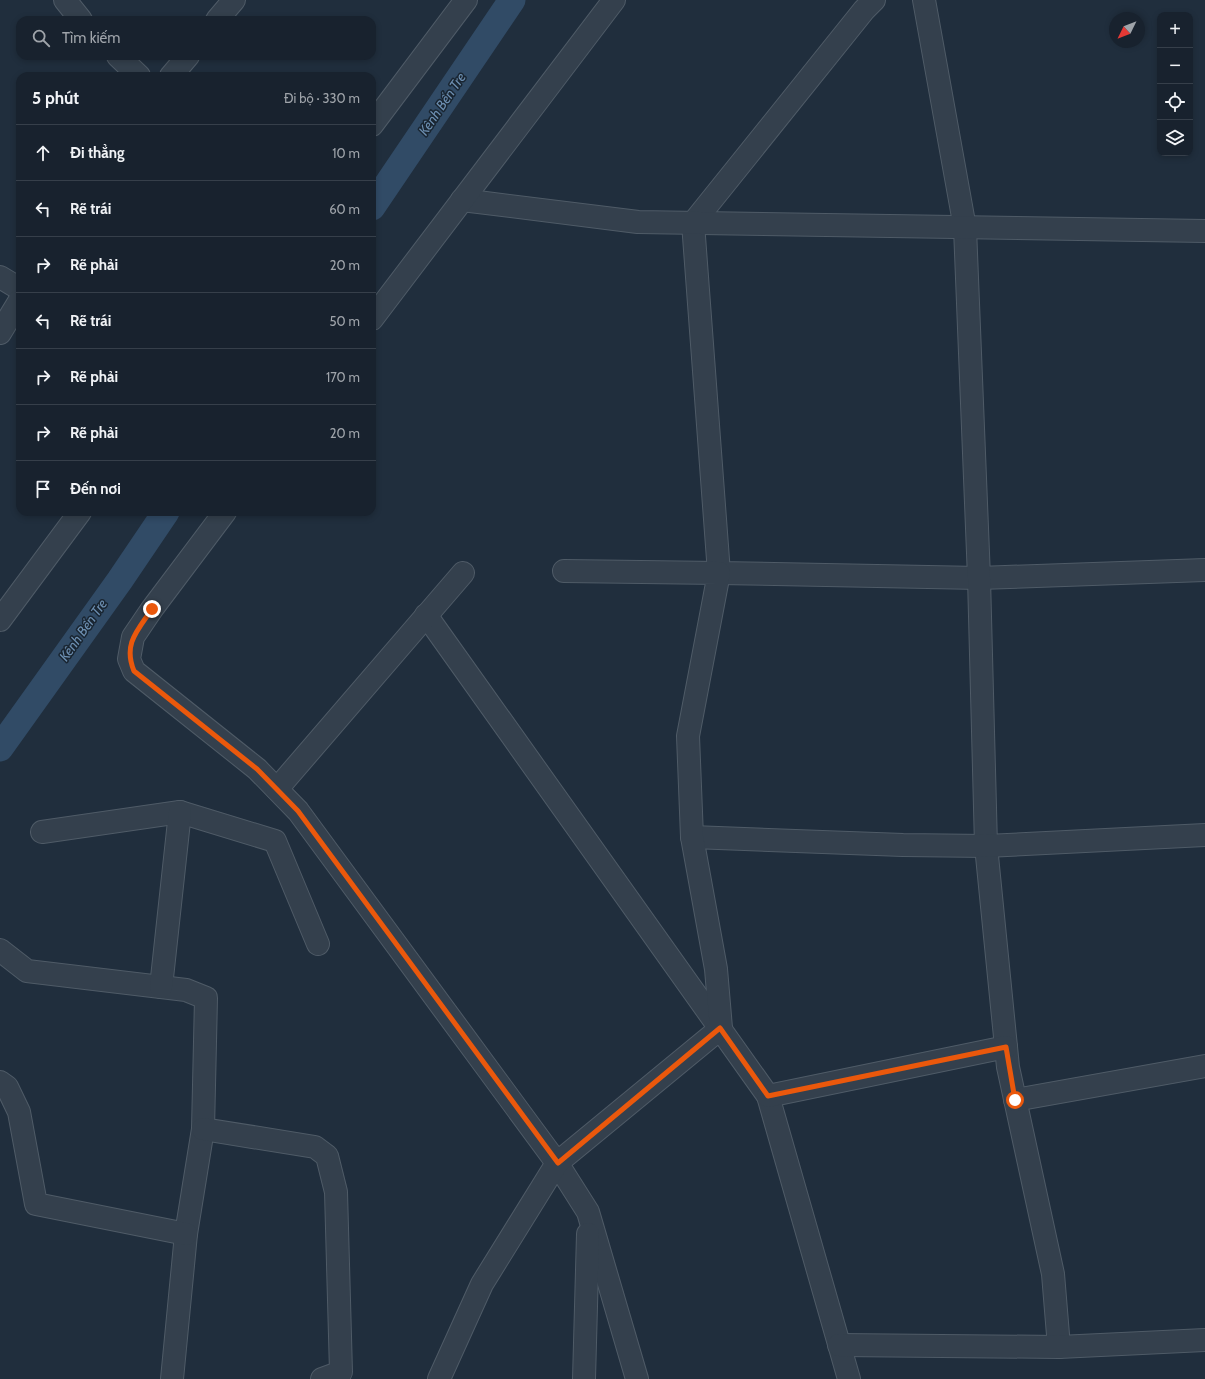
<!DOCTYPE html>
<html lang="vi">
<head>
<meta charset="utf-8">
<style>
  body { margin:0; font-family:Cabin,sans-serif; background:#212a36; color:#f1f3f6 }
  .controls { position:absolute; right:12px; top:12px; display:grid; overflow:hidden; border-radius:8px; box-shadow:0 2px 6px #0003 }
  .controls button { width:36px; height:36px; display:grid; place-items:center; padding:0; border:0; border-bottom:1px solid #363f4a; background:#18222e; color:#f1f3f6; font:20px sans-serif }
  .compass { position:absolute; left:1109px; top:12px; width:36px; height:36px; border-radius:50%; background:#18222e; box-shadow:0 2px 6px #0003; rotate:227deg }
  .stop { position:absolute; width:12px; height:12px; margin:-9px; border:3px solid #ea580c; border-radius:50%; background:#fff }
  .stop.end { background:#ea580c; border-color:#fff; box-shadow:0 1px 4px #0008 }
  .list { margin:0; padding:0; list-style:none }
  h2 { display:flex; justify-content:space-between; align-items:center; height:52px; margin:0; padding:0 16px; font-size:17px }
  h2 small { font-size:13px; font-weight:400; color:#9fa4aa }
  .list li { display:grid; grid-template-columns:26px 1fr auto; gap:12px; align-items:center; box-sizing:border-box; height:56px; padding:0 16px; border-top:1px solid #363f4a }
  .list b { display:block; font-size:15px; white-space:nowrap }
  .list em { font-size:13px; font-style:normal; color:#9fa4aa }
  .icon { flex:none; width:22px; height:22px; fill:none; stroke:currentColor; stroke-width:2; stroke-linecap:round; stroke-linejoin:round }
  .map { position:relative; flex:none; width:1205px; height:1379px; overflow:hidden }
  .search { position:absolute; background:#18222e; box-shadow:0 2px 6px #0003; left:16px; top:16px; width:360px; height:44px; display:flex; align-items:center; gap:10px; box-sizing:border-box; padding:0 14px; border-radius:12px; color:#9fa4aa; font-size:15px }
  .panel { position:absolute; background:#18222e; box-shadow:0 2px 6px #0003; left:16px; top:72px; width:360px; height:444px; border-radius:12px }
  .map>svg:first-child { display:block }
</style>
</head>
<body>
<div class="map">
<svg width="1205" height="1379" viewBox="0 0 1205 1379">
  <rect width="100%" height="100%" fill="#202e3d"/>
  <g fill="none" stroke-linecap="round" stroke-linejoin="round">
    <g stroke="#314b66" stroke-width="27">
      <polyline points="372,207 512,0"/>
      <polyline points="0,748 120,580 166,512"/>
    </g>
    <defs>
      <g id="minor">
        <polyline points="65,0 81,20"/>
        <polyline points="874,0 864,10 693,223 719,573 979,578 1205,570"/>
        <polyline points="924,0 965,228 979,578 986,846 1008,1067 1053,1274 1059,1347"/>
        <polyline points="217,20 234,0"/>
        <polyline points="118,56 139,76"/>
        <polyline points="171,76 188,56"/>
        <polyline points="372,125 466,0"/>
        <polyline points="462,200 638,222 1205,231"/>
        <polyline points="0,277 20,289"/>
        <polyline points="372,319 614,0"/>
        <polyline points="0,333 20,300"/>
        <polyline points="225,512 152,609 133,637 129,659 134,671 257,769 298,811 557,1163 588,1212 637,1379"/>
        <polyline points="426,615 768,1096 849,1379"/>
        <polyline points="0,620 80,512"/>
        <polyline points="277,789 463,573"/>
        <polyline points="42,832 180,812 275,841 318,944"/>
        <polyline points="692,837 903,845 986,846 1205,835"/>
        <polyline points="0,950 27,971 186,990 206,998 203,1129 186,1234 172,1379"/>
        <polyline points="161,987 180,812"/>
        <polyline points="0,1082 7,1087 19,1112 36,1204 186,1234"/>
        <polyline points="768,1096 1006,1047"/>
        <polyline points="1015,1100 1205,1066"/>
        <polyline points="203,1129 315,1147 327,1156 336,1192 341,1372 322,1379"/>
        <polyline points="839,1345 1059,1347 1205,1340"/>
        <polyline points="439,1379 482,1284 557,1163 721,1028 716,969 692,837 688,736 719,573 564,571"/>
        <polyline points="584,1379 588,1234"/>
      </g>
    </defs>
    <use href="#minor" stroke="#4f5b67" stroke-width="24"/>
    <use href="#minor" stroke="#34404d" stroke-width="22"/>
  </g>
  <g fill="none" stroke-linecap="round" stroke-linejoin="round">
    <path stroke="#ea580c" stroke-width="5" d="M152,609C137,631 123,644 134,671L257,769L298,811L558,1163L720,1028L768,1096L1006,1047L1015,1100"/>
  </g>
  <g text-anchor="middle" stroke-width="3" stroke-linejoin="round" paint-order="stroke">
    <g font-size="14" font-style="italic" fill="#6c8eb0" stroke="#192531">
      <text transform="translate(442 104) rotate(-56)" y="5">Kênh Bến Tre</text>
      <text transform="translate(83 630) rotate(-55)" y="5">Kênh Bến Tre</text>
    </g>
  </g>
</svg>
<div class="controls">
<button>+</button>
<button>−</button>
<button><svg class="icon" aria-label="locate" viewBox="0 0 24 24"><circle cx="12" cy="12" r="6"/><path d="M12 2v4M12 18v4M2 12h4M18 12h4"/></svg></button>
<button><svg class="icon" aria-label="layers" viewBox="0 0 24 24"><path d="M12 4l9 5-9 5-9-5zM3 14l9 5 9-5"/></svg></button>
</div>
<svg class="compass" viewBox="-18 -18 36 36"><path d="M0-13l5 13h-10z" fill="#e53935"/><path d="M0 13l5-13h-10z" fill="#9fa4aa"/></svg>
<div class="stop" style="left:1015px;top:1100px"></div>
<div class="stop end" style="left:152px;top:609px"></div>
<div class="search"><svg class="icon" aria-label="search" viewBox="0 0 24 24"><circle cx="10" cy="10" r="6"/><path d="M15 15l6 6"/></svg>Tìm kiếm</div>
<section class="panel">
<h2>5 phút<small>Đi bộ · 330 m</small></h2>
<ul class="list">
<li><svg class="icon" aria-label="ahead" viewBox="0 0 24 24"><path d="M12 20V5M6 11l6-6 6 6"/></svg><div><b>Đi thẳng</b></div><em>10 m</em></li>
<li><svg class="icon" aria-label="left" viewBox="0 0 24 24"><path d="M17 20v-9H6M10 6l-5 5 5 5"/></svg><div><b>Rẽ trái</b></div><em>60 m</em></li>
<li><svg class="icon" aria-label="right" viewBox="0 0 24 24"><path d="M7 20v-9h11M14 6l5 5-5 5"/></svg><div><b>Rẽ phải</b></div><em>20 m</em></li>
<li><svg class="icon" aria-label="left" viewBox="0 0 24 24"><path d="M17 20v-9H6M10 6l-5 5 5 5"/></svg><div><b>Rẽ trái</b></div><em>50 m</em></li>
<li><svg class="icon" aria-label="right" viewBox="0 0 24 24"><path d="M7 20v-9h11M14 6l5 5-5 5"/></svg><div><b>Rẽ phải</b></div><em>170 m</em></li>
<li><svg class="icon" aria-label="right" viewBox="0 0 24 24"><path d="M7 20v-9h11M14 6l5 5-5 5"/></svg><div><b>Rẽ phải</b></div><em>20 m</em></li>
<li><svg class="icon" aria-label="arrive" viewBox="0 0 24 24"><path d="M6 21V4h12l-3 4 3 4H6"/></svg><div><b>Đến nơi</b></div></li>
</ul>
</section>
</div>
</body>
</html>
